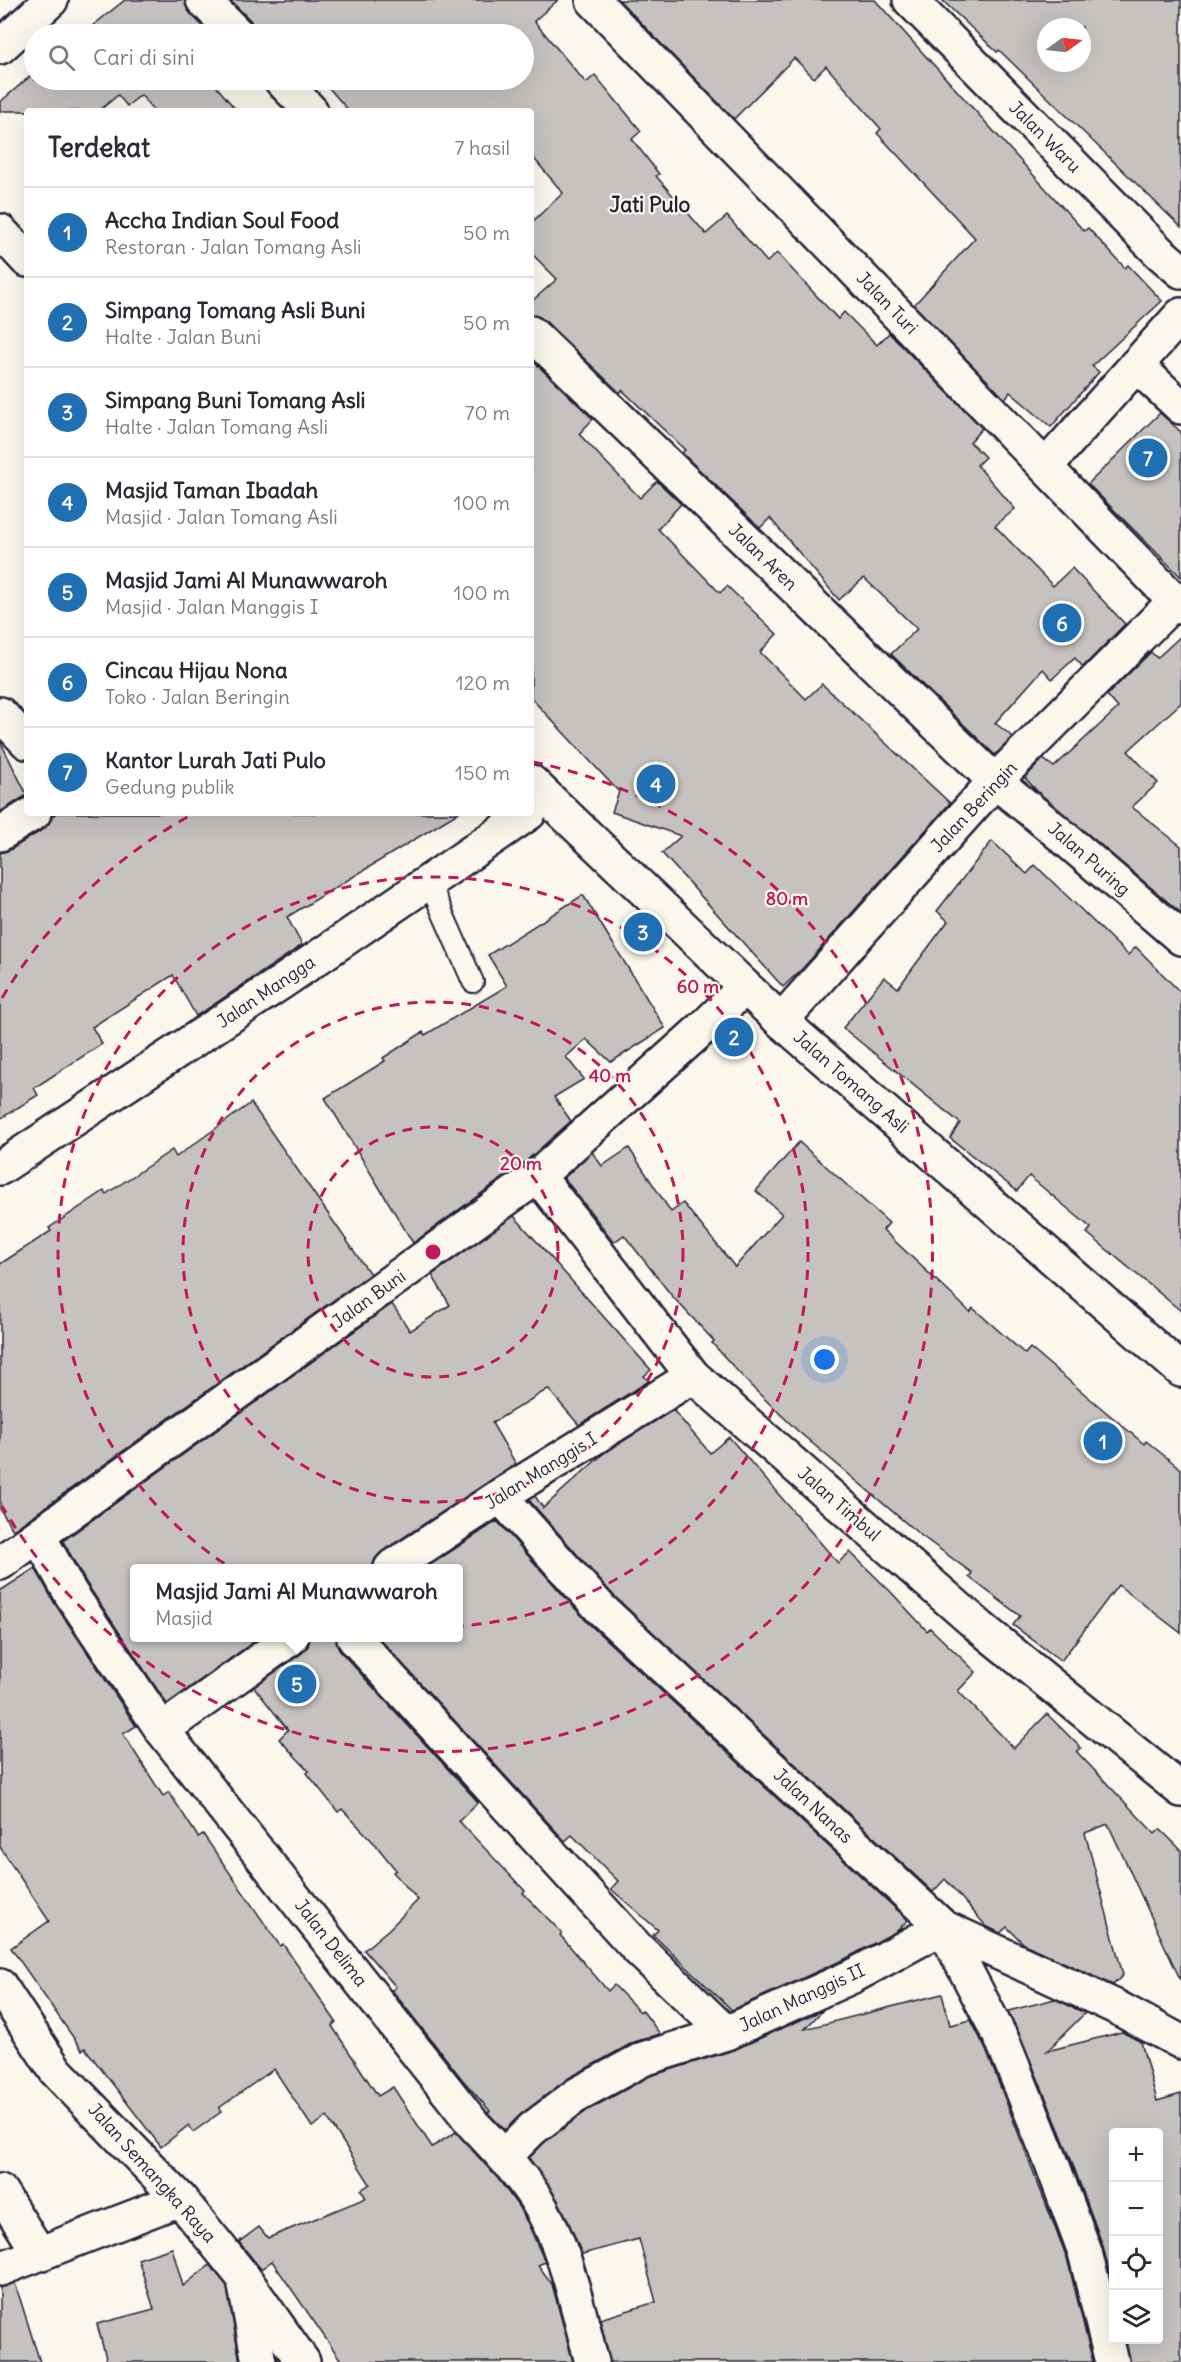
<!DOCTYPE html>
<html lang="id">
<head>
<meta charset="utf-8">
<style>
  body { margin:0; font-family:Delius,sans-serif; background:#f7f7f7; color:#2b2b33 }
  .controls { position:absolute; right:18px; bottom:18px; display:grid; overflow:hidden; border-radius:6px; box-shadow:0 6px 24px #0002 }
  .controls button { width:54px; height:54px; display:grid; place-items:center; padding:0; border:0; border-bottom:2px solid #e1e1e2; background:#fff; color:#2b2b33; font:30px sans-serif }
  .compass { position:absolute; left:1037px; top:18px; width:54px; height:54px; border-radius:50%; background:#fff; box-shadow:0 6px 24px #0002; rotate:75deg }
  .you { position:absolute; left:825px; top:1360px; width:21px; height:21px; margin:-15px; border:4px solid #fff; border-radius:50%; background:#1a73e8; box-shadow:0 0 0 9px #1a73e833 }
  .badge { display:grid; place-items:center; width:39px; height:39px; border-radius:50%; background:#1f6fb2; color:#fff; font-size:20px; font-weight:700 }
  .pin { position:absolute; translate:-50% -50%; border:3px solid #fff; box-shadow:0 2px 6px #0006 }
  .popup { position:absolute; left:130px; top:1564px; width:333px; height:78px; box-sizing:border-box; display:grid; place-content:center; border-radius:6px; background:#fff; filter:drop-shadow(0 2px 4px #0005); font-size:20px; white-space:nowrap; color:#7c7c81 }
  .popup b { font-size:22px; color:#2b2b33 }
  .popup::after { content:''; position:absolute; left:50%; top:100%; margin-left:-12px; border:12px solid transparent; border-top-color:#fff }
  .list { margin:0; padding:0; list-style:none }
  h2 { display:flex; justify-content:space-between; align-items:center; height:78px; margin:0; padding:0 24px; font-size:26px }
  h2 small { font-size:20px; font-weight:400; color:#7c7c81 }
  .list li { display:grid; grid-template-columns:39px 1fr auto; gap:18px; align-items:center; box-sizing:border-box; height:90px; padding:0 24px; border-top:2px solid #e1e1e2 }
  .list b { display:block; font-size:22px; white-space:nowrap }
  .list p { margin:0; font-size:20px; white-space:nowrap; color:#7c7c81 }
  .list em { font-size:20px; font-style:normal; color:#7c7c81 }
  .icon { flex:none; width:33px; height:33px; fill:none; stroke:currentColor; stroke-width:2; stroke-linecap:round; stroke-linejoin:round }
  .map { position:relative; flex:none; width:1181px; height:2362px; overflow:hidden }
  .search { position:absolute; background:#fff; box-shadow:0 6px 24px #0002; left:24px; top:24px; width:510px; height:66px; display:flex; align-items:center; gap:15px; box-sizing:border-box; padding:0 21px; border-radius:33px; color:#7c7c81; font-size:22px }
  .panel { position:absolute; background:#fff; box-shadow:0 6px 24px #0002; left:24px; top:108px; width:510px; height:708px; border-radius:6px }
  .map>svg:first-child { display:block }
</style>
</head>
<body>
<div class="map">
<svg width="1181" height="2362" viewBox="0 0 1181 2362">
  <rect width="100%" height="100%" fill="#fbf7ec"/>
  <filter id="ink" filterUnits="userSpaceOnUse"><feTurbulence type="fractalNoise" baseFrequency=".0167" numOctaves="2"/><feDisplacementMap in="SourceGraphic" scale="12" xChannelSelector="R" yChannelSelector="G"/><feConvolveMatrix kernelMatrix="1 2 1 2 8 2 1 2 1" color-interpolation-filters="sRGB"/></filter>
  <g filter="url(#ink)">
    <g fill="#c6c2c0" stroke="#22223b" stroke-width="1.5" fill-rule="evenodd">
      <polygon points="125,0 185,0 190,13 211,34 82,34"/>
      <polygon points="230,0 558,0 534,21 586,83 595,75 641,131 632,139 659,174 656,176 706,234 727,216 767,262 777,253 838,319 844,312 877,345 889,333 982,428 970,442 985,457 977,465 1015,509 995,526 1053,586 1072,568 1125,624 1083,667 1075,658 1052,679 1043,669 995,723 1013,737 995,755 891,654 917,629 864,578 839,600 770,518 760,528 682,453 685,450 622,390 620,393 544,320 531,315 531,302 557,279 531,253 531,223 563,193 531,155 531,111 349,111 322,80 524,80 524,34 255,34 251,21"/>
      <polygon points="619,0 875,0 1084,231 1088,228 1125,268 1128,265 1162,301 1092,366 1099,372 1051,427 1010,392 1005,399 914,305 975,238 877,133 881,129 826,66 814,78 794,58 734,119"/>
      <path d="M942,0H1181V227L999,50L997,52ZM1046,27H1082V63H1046Z"/>
      <polygon points="34,73 34,80 211,80 237,111 154,111 141,95 127,106 118,95 99,111 0,111 0,102"/>
      <polygon points="531,359 593,419 579,434 640,498 657,481 681,504 658,529 720,593 727,586 777,634 760,652 806,699 822,684 950,803 803,968 783,987 662,853 681,836 612,812 619,792 531,698"/>
      <polygon points="1160,413 1181,432 1181,577 1088,484"/>
      <polygon points="1181,636 1181,703 1128,751 1158,783 1132,807 1181,846 1181,913 1037,791 1025,778 1043,759 1054,767 1118,708 1107,695 1151,652 1157,658"/>
      <polygon points="0,741 27,795 0,812"/>
      <polygon points="57,813 458,813 287,917 302,945 204,1011 196,1016 173,975 92,1027 102,1044 34,1088 38,1095 0,1119 0,853 10,850 44,829 50,822 52,816"/>
      <polygon points="992,841 1027,874 1035,865 1128,955 1136,947 1181,993 1181,1311 1087,1233 1091,1228 1029,1176 1017,1191 950,1138 960,1123 843,1028 884,977 898,988 948,921 937,911"/>
      <polygon points="583,895 665,1028 611,1062 586,1039 566,1057 584,1079 554,1097 571,1121 526,1161 413,1243 325,1098 385,1061 383,1058 423,1032 425,1035 507,986 488,955"/>
      <polygon points="251,1103 370,1274 13,1530 0,1509 0,1264 51,1231 49,1228 104,1191 106,1194 172,1150 176,1157"/>
      <polygon points="799,1142 889,1223 883,1230 970,1312 973,1308 1025,1354 1030,1348 1144,1444 1146,1441 1181,1469 1181,1633 1118,1585 1061,1661 1013,1625 1020,1616 969,1577 972,1573 919,1534 799,1432 751,1386 712,1343 714,1341 672,1296 624,1235 614,1242 564,1178 592,1152 602,1166 629,1148 671,1212 683,1203 735,1267 782,1214 756,1191"/>
      <polygon points="514,1216 651,1370 644,1376 649,1381 579,1425 548,1389 492,1423 516,1464 381,1552 375,1559 372,1569 135,1569 135,1638 259,1638 167,1704 87,1584 63,1541 392,1304 410,1331 450,1305 432,1275"/>
      <polygon points="673,1410 710,1453 729,1437 838,1563 850,1552 891,1592 927,1631 930,1628 976,1672 958,1691 1014,1748 1047,1714 1081,1748 1077,1752 1155,1834 1160,1829 1181,1850 1181,1981 1108,1824 1085,1833 1123,1975 1113,1985 1024,1944 1007,1927 1000,1933 986,1926 945,1879 933,1892 614,1596 529,1500 535,1496 543,1508 604,1453"/>
      <polygon points="497,1521 588,1623 908,1920 897,1931 845,1959 732,2010 653,1935 658,1930 611,1889 618,1881 572,1835 565,1841 379,1638 459,1638 459,1569 424,1569"/>
      <polygon points="35,1568 55,1604 136,1726 123,1734 163,1796 169,1792 198,1837 203,1834 280,1946 283,1944 336,2022 332,2026 378,2096 393,2087 432,2147 456,2132 499,2180 518,2206 528,2224 545,2262 538,2265 552,2284 573,2362 342,2362 272,2261 261,2269 239,2242 259,2227 268,2238 366,2198 361,2190 370,2184 327,2117 312,2127 274,2069 219,2108 221,2112 193,2132 189,2125 161,2147 85,2048 82,2050 11,1948 49,1921 0,1847 0,1591"/>
      <polygon points="310,1638 336,1638 340,1651 478,1802 459,1821 525,1891 523,1893 562,1933 560,1935 608,1991 614,1985 640,2012 642,2010 660,2034 634,2042 569,2078 521,2114 505,2130 488,2113 490,2111 462,2079 392,1990 396,1987 364,1950 389,1929 418,1900 393,1872 396,1870 375,1844 342,1809 338,1812 307,1773 309,1771 279,1739 288,1730 254,1687 302,1653 308,1646"/>
      <polygon points="942,1994 950,2025 971,2020 986,2050 1067,2258 1093,2362 610,2362 600,2319 656,2302 639,2239 582,2254 561,2206 529,2158 544,2143 588,2110 650,2076 734,2050 823,2010 805,2029"/>
      <polygon points="1055,1999 1085,2013 1047,2051 1122,2032 1141,2042 1157,2101 1181,2094 1181,2362 1130,2362 1126,2340 1158,2340 1158,2133 1113,2133 1113,2289 1103,2246 1069,2154 1020,2035 1008,2011"/>
      <polygon points="172,2248 183,2286 210,2265 227,2286 240,2362 107,2362 97,2324 154,2309 138,2259"/>
      <polygon points="15,2283 40,2362 0,2362 0,2287"/>
    </g>
    <g fill="none" stroke-linecap="round" stroke-linejoin="round">
      <defs>
        <polyline id="service" points="429,882 473,982"/>
        <g id="minor">
          <polyline points="203,0 237,34"/>
          <polyline points="593,0 1181,607"/>
          <polyline points="910,0 1159,252 1181,271"/>
          <polyline points="0,47 51,0"/>
          <polyline points="281,80 311,111"/>
          <polyline points="0,231 27,260"/>
          <polyline points="531,333 995,781 1055,830 1181,938"/>
          <polyline points="1136,365 1181,407"/>
          <polyline points="1046,466 1181,315"/>
          <polyline points="0,714 27,742"/>
          <polyline points="531,782 781,1021 1181,1370"/>
          <polyline points="0,834 34,813"/>
          <polyline points="781,1021 995,781 1175,601"/>
          <polyline points="0,1168 282,982 529,813"/>
          <polyline points="538,1176 693,1376 981,1628 1181,1790"/>
          <polyline points="500,1496 601,1609 943,1927 1116,2007 1181,2042"/>
          <path d="M39,1537L71,1594L162,1730L474,2125C496,2148 517,2170 534,2196C566,2245 577,2307 592,2362"/>
          <polyline points="0,1563 538,1176 704,1027 745,987"/>
          <polyline points="391,1568 500,1496 693,1376"/>
          <polyline points="354,1638 638,1949 726,2033"/>
          <polyline points="162,1730 291,1638"/>
          <polyline points="943,1927 1003,2042 1051,2161 1085,2252 1112,2362"/>
          <polyline points="0,1986 56,2071 180,2199 244,2278 303,2362"/>
          <polyline points="504,2157 532,2129 578,2094 643,2059 726,2033 853,1976 943,1927"/>
          <polyline points="0,2191 39,2253"/>
          <polyline points="0,2269 180,2199"/>
          <polyline points="245,2286 259,2362"/>
        </g>
      </defs>
      <use href="#service" stroke="#22223b" stroke-width="24"/>
      <use href="#minor" stroke="#22223b" stroke-width="38"/>
      <use href="#service" stroke="#fbf7ec" stroke-width="20"/>
      <use href="#minor" stroke="#fbf7ec" stroke-width="33"/>
    </g>
  </g>
  <g fill="none" stroke="#c2185b" stroke-width="3" stroke-dasharray="10 8">
    <circle cx="433" cy="1252" r="125"/>
    <circle cx="433" cy="1252" r="250"/>
    <circle cx="433" cy="1252" r="375"/>
    <path d="M2 998A500 500 0 0 1 191 815M533 762A500 500 0 1 1 2 1506"/>
  </g>
  <g text-anchor="middle" stroke-width="4.5" stroke-linejoin="round" paint-order="stroke">
    <g font-size="18" fill="#22223b" stroke="#fbf7ec">
      <text transform="translate(1045 137) rotate(45)" y="6">Jalan Waru</text>
      <text transform="translate(887 303) rotate(46)" y="6">Jalan Turi</text>
      <text transform="translate(763 557) rotate(44)" y="6">Jalan Aren</text>
      <text transform="translate(974 807) rotate(-47)" y="6">Jalan Beringin</text>
      <text transform="translate(1089 859) rotate(41)" y="6">Jalan Puring</text>
      <text transform="translate(266 992) rotate(-34)" y="6">Jalan Mangga</text>
      <text transform="translate(851 1082) rotate(41)" y="6">Jalan Tomang Asli</text>
      <text transform="translate(369 1299) rotate(-36)" y="6">Jalan Buni</text>
      <text transform="translate(541 1471) rotate(-32)" y="6">Jalan Manggis I</text>
      <text transform="translate(839 1504) rotate(41)" y="6">Jalan Timbul</text>
      <text transform="translate(813 1806) rotate(43)" y="6">Jalan Nanas</text>
      <text transform="translate(331 1943) rotate(52)" y="6">Jalan Delima</text>
      <text transform="translate(802 1998) rotate(-25)" y="6">Jalan Manggis II</text>
      <text transform="translate(152 2173) rotate(48)" y="6">Jalan Semangka Raya</text>
    </g>
    <g font-size="21" font-weight="bold" fill="#22223b" stroke="#fbf7ec">
      <text x="650" y="212">Jati Pulo</text>
    </g>
  </g>
  <circle cx="433" cy="1252" r="9" fill="#c2185b" stroke="#fbf7ec" stroke-width="3"/>
  <g font-size="18" text-anchor="middle" font-weight="bold" fill="#c2185b" stroke="#fbf7ec" stroke-width="4.5" stroke-linejoin="round" paint-order="stroke">
    <text x="787" y="905">80 m</text>
    <text x="698" y="993">60 m</text>
    <text x="610" y="1082">40 m</text>
    <text x="521" y="1170">20 m</text>
  </g>
</svg>
<div class="controls">
<button>+</button>
<button>−</button>
<button><svg class="icon" aria-label="locate" viewBox="0 0 24 24"><circle cx="12" cy="12" r="6"/><path d="M12 2v4M12 18v4M2 12h4M18 12h4"/></svg></button>
<button><svg class="icon" aria-label="layers" viewBox="0 0 24 24"><path d="M12 4l9 5-9 5-9-5zM3 14l9 5 9-5"/></svg></button>
</div>
<svg class="compass" viewBox="-18 -18 36 36"><path d="M0-13l5 13h-10z" fill="#e53935"/><path d="M0 13l5-13h-10z" fill="#7c7c81"/></svg>
<div class="you"></div>
<div class="pin badge" style="left:1103px;top:1441px">1</div>
<div class="pin badge" style="left:734px;top:1037px">2</div>
<div class="pin badge" style="left:643px;top:932px">3</div>
<div class="pin badge" style="left:656px;top:784px">4</div>
<div class="pin badge" style="left:297px;top:1684px">5</div>
<div class="popup"><b>Masjid Jami Al Munawwaroh</b>Masjid</div>
<div class="pin badge" style="left:1062px;top:623px">6</div>
<div class="pin badge" style="left:1148px;top:458px">7</div>
<div class="search"><svg class="icon" aria-label="search" viewBox="0 0 24 24"><circle cx="10" cy="10" r="6"/><path d="M15 15l6 6"/></svg>Cari di sini</div>
<section class="panel">
<h2>Terdekat<small>7 hasil</small></h2>
<ul class="list">
<li><span class="badge">1</span><div><b>Accha Indian Soul Food</b><p>Restoran · Jalan Tomang Asli</p></div><em>50 m</em></li>
<li><span class="badge">2</span><div><b>Simpang Tomang Asli Buni</b><p>Halte · Jalan Buni</p></div><em>50 m</em></li>
<li><span class="badge">3</span><div><b>Simpang Buni Tomang Asli</b><p>Halte · Jalan Tomang Asli</p></div><em>70 m</em></li>
<li><span class="badge">4</span><div><b>Masjid Taman Ibadah</b><p>Masjid · Jalan Tomang Asli</p></div><em>100 m</em></li>
<li><span class="badge">5</span><div><b>Masjid Jami Al Munawwaroh</b><p>Masjid · Jalan Manggis I</p></div><em>100 m</em></li>
<li><span class="badge">6</span><div><b>Cincau Hijau Nona</b><p>Toko · Jalan Beringin</p></div><em>120 m</em></li>
<li><span class="badge">7</span><div><b>Kantor Lurah Jati Pulo</b><p>Gedung publik</p></div><em>150 m</em></li>
</ul>
</section>
</div>
</body>
</html>
